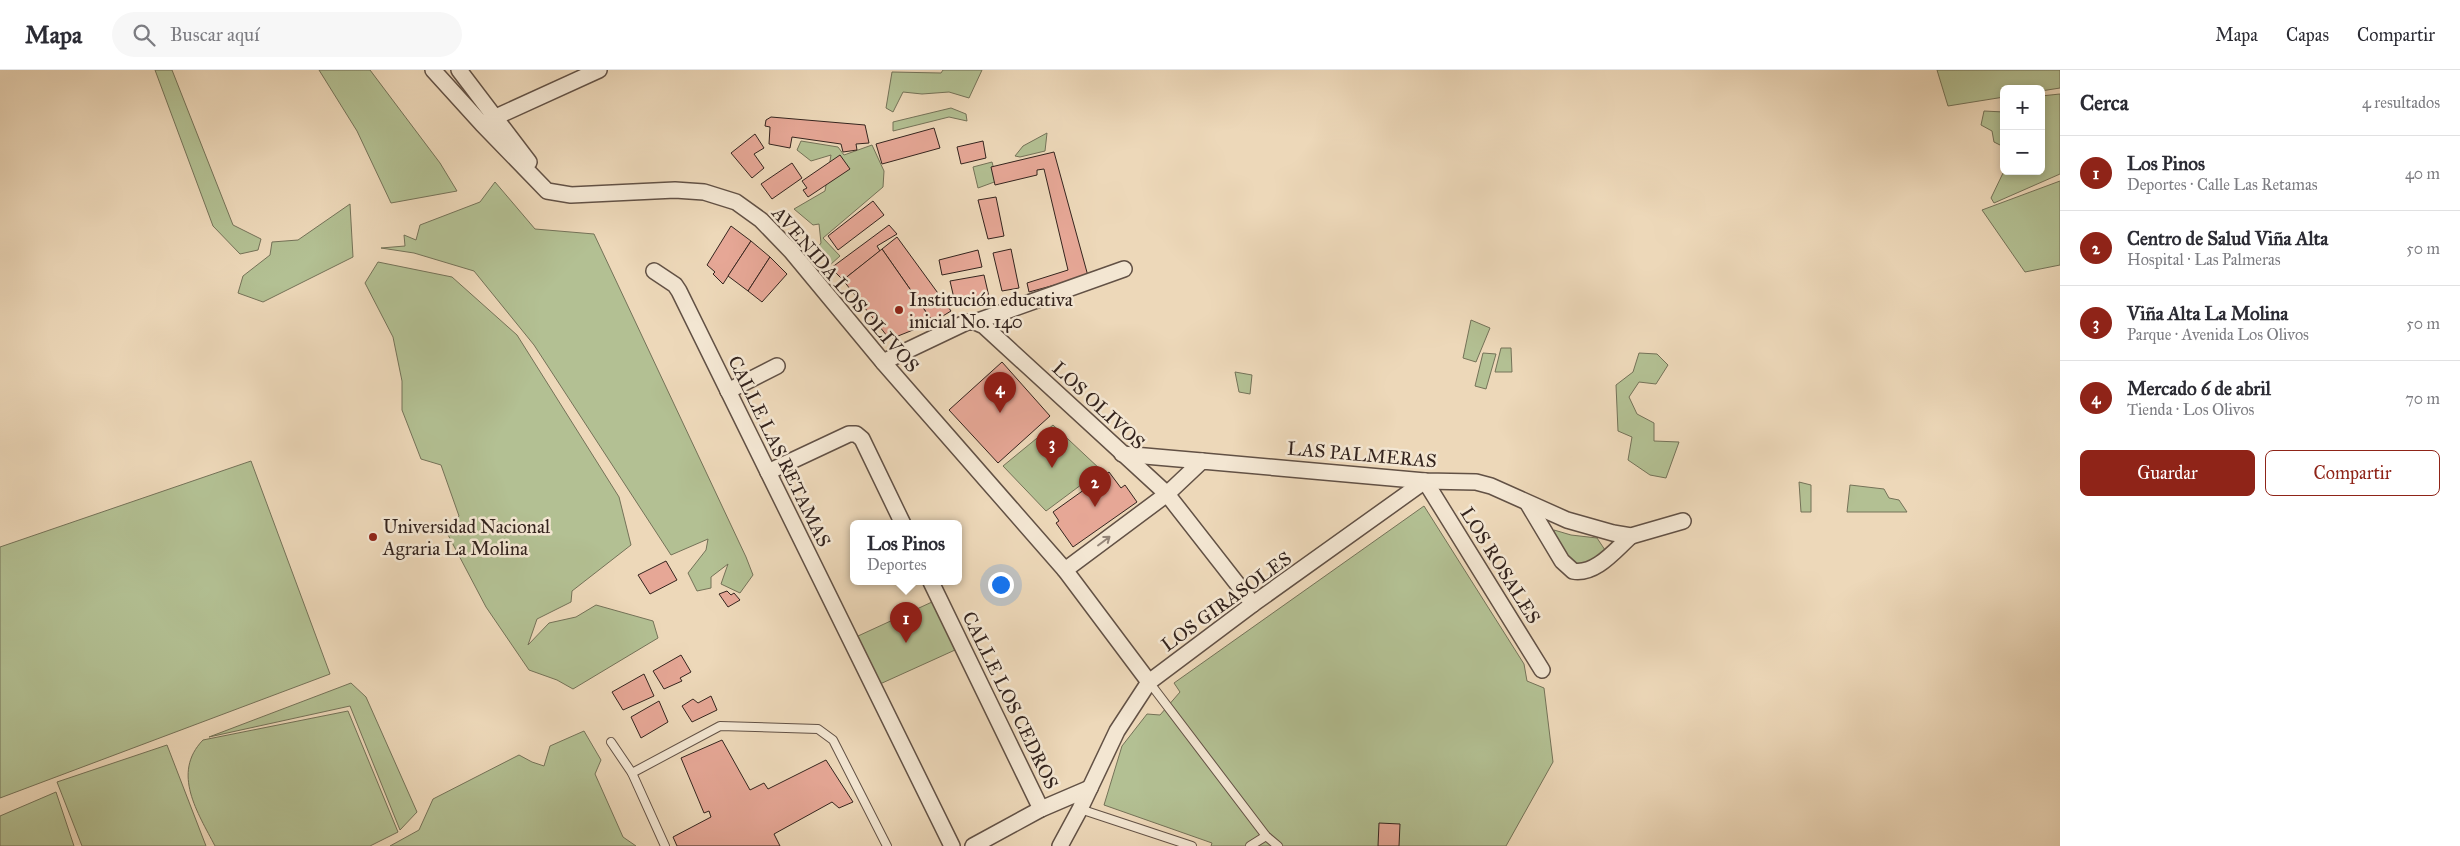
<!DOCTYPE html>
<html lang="es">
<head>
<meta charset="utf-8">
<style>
  body { margin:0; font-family:"IM FELL Great Primer",serif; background:#f7f7f7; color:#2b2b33 }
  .controls { position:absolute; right:15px; top:15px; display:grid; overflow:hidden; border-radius:8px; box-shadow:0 2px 8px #0003 }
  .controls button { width:45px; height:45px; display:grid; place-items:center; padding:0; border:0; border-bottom:1px solid #e1e1e2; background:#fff; color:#2b2b33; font:25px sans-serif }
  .you { position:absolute; left:1000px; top:514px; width:18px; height:18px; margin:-12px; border:4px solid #fff; border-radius:50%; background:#1a73e8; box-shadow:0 0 0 8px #1a73e833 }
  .badge { display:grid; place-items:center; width:32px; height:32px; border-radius:50%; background:#8f2418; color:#fff; font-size:16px; font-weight:700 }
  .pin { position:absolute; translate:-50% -41px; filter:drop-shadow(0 1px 2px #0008) }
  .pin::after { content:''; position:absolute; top:26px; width:18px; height:15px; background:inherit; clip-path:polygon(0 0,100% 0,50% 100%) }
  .popup { position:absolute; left:850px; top:450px; width:112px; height:65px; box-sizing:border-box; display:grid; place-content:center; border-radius:8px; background:#fff; filter:drop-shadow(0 1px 4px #0005); font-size:16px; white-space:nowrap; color:#7c7c81 }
  .popup b { font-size:19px; color:#2b2b33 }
  .popup::after { content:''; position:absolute; left:50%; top:100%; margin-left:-10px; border:10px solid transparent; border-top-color:#fff }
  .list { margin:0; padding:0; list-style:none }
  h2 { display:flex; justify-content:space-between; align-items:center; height:65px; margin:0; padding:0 20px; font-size:21px }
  h2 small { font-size:16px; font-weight:400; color:#7c7c81 }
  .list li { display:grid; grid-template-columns:32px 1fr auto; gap:15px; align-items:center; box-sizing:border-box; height:75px; padding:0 20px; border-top:1px solid #e1e1e2 }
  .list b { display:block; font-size:19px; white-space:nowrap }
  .list p { margin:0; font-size:16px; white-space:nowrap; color:#7c7c81 }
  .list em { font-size:16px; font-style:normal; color:#7c7c81 }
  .actions { display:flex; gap:10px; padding:15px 20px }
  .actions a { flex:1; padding:11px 0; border:1px solid #8f2418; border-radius:8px; text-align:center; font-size:18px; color:#8f2418 }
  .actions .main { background:#8f2418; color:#fff }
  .icon { flex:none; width:28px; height:28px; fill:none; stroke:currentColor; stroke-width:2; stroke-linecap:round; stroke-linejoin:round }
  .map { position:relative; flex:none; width:2060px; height:776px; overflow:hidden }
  header { display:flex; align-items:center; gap:30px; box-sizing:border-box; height:70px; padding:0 25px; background:#fff; border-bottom:1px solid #e1e1e2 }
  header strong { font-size:24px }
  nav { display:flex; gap:28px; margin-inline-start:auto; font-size:18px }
  .search { width:350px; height:45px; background:#f7f7f7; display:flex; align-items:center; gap:12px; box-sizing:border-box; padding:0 18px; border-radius:28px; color:#7c7c81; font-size:19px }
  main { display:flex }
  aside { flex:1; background:#fff }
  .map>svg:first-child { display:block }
</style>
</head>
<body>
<header>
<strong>Mapa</strong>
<div class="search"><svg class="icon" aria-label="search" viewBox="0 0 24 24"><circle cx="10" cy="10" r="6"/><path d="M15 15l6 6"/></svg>Buscar aquí</div>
<nav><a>Mapa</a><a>Capas</a><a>Compartir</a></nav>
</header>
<main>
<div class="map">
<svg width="2060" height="776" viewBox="0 0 2060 776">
  <rect width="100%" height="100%" fill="#edd8b9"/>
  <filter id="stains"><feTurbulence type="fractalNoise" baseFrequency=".004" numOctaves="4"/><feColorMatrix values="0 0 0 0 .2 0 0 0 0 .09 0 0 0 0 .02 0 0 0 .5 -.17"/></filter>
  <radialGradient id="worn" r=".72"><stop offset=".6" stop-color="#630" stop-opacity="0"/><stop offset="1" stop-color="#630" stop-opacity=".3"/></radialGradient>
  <g fill="#b3c093" stroke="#747258">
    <polygon points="155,0 172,0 233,155 261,169 258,180 240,184 213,156"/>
    <polygon points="319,0 370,0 440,93 457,121 391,133 357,61"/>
    <polygon points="943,0 982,0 969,28 949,22 922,24 903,22 893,42 886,38 892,2 941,3"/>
    <polygon points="1937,0 2060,0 2060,18 2041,21 2041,19 2004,19 2004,27 1948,36"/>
    <polygon points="2060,24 2060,104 1994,133 1991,128 2004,101 2041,101 2041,26"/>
    <polygon points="951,38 966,44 967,51 949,47 893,61 893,52"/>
    <polygon points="1984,41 2004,42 2004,77 1994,72 1992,61 1981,55"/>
    <polygon points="1047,63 1045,81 1020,87 1015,86 1023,76"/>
    <polygon points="801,71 838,77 844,85 872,75 884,101 883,117 823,168 840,186 830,195 818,177 821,173 819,154 813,155 794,139 825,121 831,85 811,91 797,80"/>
    <polygon points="992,92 997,111 978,118 973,97"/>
    <polygon points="2060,111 2060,195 2025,202 1982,140"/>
    <polygon points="495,112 535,159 594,164 746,487 753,505 740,523 721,514 728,494 711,507 711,518 697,521 688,503 706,480 708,469 671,485 534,275 474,201 414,183 381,178 405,176 404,165 416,170 420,155 480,132"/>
    <polygon points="350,134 353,187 263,232 238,223 243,206 270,185 272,172 298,170"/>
    <polygon points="378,192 452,207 517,265 619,427 631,475 572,521 571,532 537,549 528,575 549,553 576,547 596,535 653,551 658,568 573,619 557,610 529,600 486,537 446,461 459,446 441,395 421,389 402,340 402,311 393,267 365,213"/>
    <polygon points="1471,250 1490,258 1476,292 1463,288"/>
    <polygon points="1501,278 1511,278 1512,302 1495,302"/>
    <polygon points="1483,283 1496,284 1486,319 1475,316"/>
    <polygon points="1639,283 1657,284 1668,295 1656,314 1639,312 1629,327 1637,344 1654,353 1654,371 1679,372 1666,408 1650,405 1628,390 1632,367 1618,361 1616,315 1633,302"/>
    <polygon points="1235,302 1252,305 1250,324 1239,322"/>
    <polygon points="1053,355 1101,400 1046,441 1003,396"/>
    <polygon points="251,391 330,604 0,728 0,477"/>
    <polygon points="1799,412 1811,415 1811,442 1801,442"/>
    <polygon points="1850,415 1884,419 1889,428 1899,430 1907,442 1847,442"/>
    <polygon points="1424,436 1524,594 1527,611 1544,618 1553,692 1506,776 1211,776 1212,773 1104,735 1122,676 1147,644 1160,645 1180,622 1174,613"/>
    <path d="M1554,460L1571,465L1597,468L1605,480L1603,486C1591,493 1582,496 1569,491L1555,467Z"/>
    <polygon points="932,532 955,580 880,614 858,566"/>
    <polygon points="351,613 366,627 417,742 400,760 350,636 209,667"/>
    <path d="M348,641L398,762L370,776H215C198,743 171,703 203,670Z"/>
    <polygon points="584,661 601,690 595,704 623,767 636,776 390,776 419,760 433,729 519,685 532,692 544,696 550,676"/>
    <polygon points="167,675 206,776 82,776 57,712"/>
    <polygon points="56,722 74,776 0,776 0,746"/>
  </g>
  <g fill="#e6a796" stroke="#34241e">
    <polygon points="771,47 865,55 869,73 856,74 857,80 843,82 841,74 792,67 790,78 769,74 770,57 765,56 766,50"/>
    <polygon points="934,58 940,78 882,94 876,74"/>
    <polygon points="755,64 764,78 754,84 764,98 752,108 731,83"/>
    <polygon points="983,71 986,88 961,94 957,77"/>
    <polygon points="1054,82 1088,206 1029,222 1027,213 1068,200 1044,99 1037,100 1037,105 995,115 991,97"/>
    <polygon points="840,85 850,99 808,127 803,120 807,118 802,111"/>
    <polygon points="792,93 802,108 772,129 761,114"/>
    <polygon points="996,127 1004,166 988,169 978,130"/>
    <polygon points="873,131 884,145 838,180 828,166"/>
    <polygon points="889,155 897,164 877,176 880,181 843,210 831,198"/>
    <polygon points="731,156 751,171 723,214 713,204 715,202 707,195"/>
    <polygon points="897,167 951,241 933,252 882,179"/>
    <polygon points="751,171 770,187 748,221 728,206"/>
    <polygon points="882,179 933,252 893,268 887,266 843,210"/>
    <polygon points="1011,179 1019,218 1002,221 993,183"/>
    <polygon points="978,180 982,197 942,205 939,190"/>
    <polygon points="770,187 787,204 762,232 748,221"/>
    <polygon points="984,205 990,231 956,237 950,211"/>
    <polygon points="1002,292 1050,346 998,393 949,340"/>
    <polygon points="1109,402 1121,418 1125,415 1137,432 1073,477 1056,453 1059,451 1053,442"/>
    <polygon points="666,491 677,510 650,524 638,505"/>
    <polygon points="727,521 731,525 734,523 740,530 728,537 719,524"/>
    <polygon points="681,585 691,602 680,608 682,611 664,619 653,601"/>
    <polygon points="644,604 654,626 623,640 612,622"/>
    <polygon points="711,626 717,640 692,652 682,636 693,629 698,633"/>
    <polygon points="659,631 668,652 641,668 631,647"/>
    <polygon points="722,670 750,720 764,713 768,719 826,690 853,732 839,738 832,732 774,764 780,776 677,776 673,767 711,747 709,741 704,743 681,688"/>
    <polygon points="1379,753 1400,754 1399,776 1378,776"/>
  </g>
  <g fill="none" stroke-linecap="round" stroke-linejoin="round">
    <defs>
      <g id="service">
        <polyline points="1149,612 1266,766 1278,776"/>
        <polyline points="611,672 632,703 665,776"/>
        <polyline points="632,703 720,656 818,659 833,670 887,776"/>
        <polyline points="1080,739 1192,776"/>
        <polyline points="1250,776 1266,766"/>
      </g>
      <g id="minor">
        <polyline points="433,0 482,54 547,121 571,125 675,120 704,122 736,132 761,150 791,181 883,292 1065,500 1149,612"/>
        <polyline points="459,0 529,92"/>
        <polyline points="487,51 599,0"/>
        <polyline points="654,201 675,215 679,221 952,776"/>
        <polyline points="975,252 1124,199"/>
        <polyline points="883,292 967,252 975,252 984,256 1167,424 1253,534"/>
        <polyline points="728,321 777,296"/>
        <polyline points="1122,384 1202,391"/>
        <polyline points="768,402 849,364 856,364 862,369 903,454"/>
        <path d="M1528,434L1562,491L1573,501C1596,505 1615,480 1631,466"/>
        <polyline points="1065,500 1167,424 1202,391 1425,411 1476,412 1491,416 1567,450 1613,463 1631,466 1683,451"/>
        <polyline points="931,512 1041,739"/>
        <polyline points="973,776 1041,739 1090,718"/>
        <polyline points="1060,776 1080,739 1117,661 1149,612 1253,534 1425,411 1542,600"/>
      </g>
    </defs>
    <use href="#service" stroke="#625145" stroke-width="10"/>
    <use href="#minor" stroke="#625145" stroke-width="18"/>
    <use href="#service" stroke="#f3e6d2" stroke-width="8"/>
    <use href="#minor" stroke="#f3e6d2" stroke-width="15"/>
  </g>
  <defs><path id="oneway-shaft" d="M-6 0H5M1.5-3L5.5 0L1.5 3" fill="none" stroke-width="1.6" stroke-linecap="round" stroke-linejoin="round" transform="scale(1.25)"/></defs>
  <use stroke="#948578" href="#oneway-shaft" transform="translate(1104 471) rotate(-37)"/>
  <g fill="#8f2418" stroke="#f3e6d2" stroke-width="2">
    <circle cx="899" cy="240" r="5"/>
    <circle cx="373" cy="467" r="5"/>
  </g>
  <g text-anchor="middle" stroke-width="5" stroke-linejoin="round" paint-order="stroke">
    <g font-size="19" fill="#34241e" stroke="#f3e6d2">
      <text transform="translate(846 219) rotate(49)" y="7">AVENIDA LOS OLIVOS</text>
      <text transform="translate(1099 335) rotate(43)" y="7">LOS OLIVOS</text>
      <text transform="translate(780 381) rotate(64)" y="7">CALLE LAS RETAMAS</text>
      <text transform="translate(1362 384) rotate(5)" y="7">LAS PALMERAS</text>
      <text transform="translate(1501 495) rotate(58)" y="7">LOS ROSALES</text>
      <text transform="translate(1226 531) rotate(-36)" y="7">LOS GIRASOLES</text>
      <text transform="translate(1011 630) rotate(64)" y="7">CALLE LOS CEDROS</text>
    </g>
    <g font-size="19" fill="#34241e" stroke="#f3e6d2" text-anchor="start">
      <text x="909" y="236">Institución educativa<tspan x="909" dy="22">inicial No. 140</tspan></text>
      <text x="383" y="463">Universidad Nacional<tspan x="383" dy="22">Agraria La Molina</tspan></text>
    </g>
  </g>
  <rect width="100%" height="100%" filter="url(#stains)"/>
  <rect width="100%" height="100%" fill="url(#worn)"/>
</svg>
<div class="controls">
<button>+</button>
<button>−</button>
</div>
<div class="you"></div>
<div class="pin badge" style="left:906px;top:573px">1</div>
<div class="popup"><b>Los Pinos</b>Deportes</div>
<div class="pin badge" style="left:1095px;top:437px">2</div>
<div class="pin badge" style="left:1052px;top:398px">3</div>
<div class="pin badge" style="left:1000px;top:343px">4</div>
</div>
<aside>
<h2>Cerca<small>4 resultados</small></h2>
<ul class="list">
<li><span class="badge">1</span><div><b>Los Pinos</b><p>Deportes · Calle Las Retamas</p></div><em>40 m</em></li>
<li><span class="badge">2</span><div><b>Centro de Salud Viña Alta</b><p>Hospital · Las Palmeras</p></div><em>50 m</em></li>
<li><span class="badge">3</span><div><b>Viña Alta La Molina</b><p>Parque · Avenida Los Olivos</p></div><em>50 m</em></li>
<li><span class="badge">4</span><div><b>Mercado 6 de abril</b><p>Tienda · Los Olivos</p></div><em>70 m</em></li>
</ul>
<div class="actions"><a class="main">Guardar</a><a>Compartir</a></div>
</aside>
</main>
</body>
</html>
